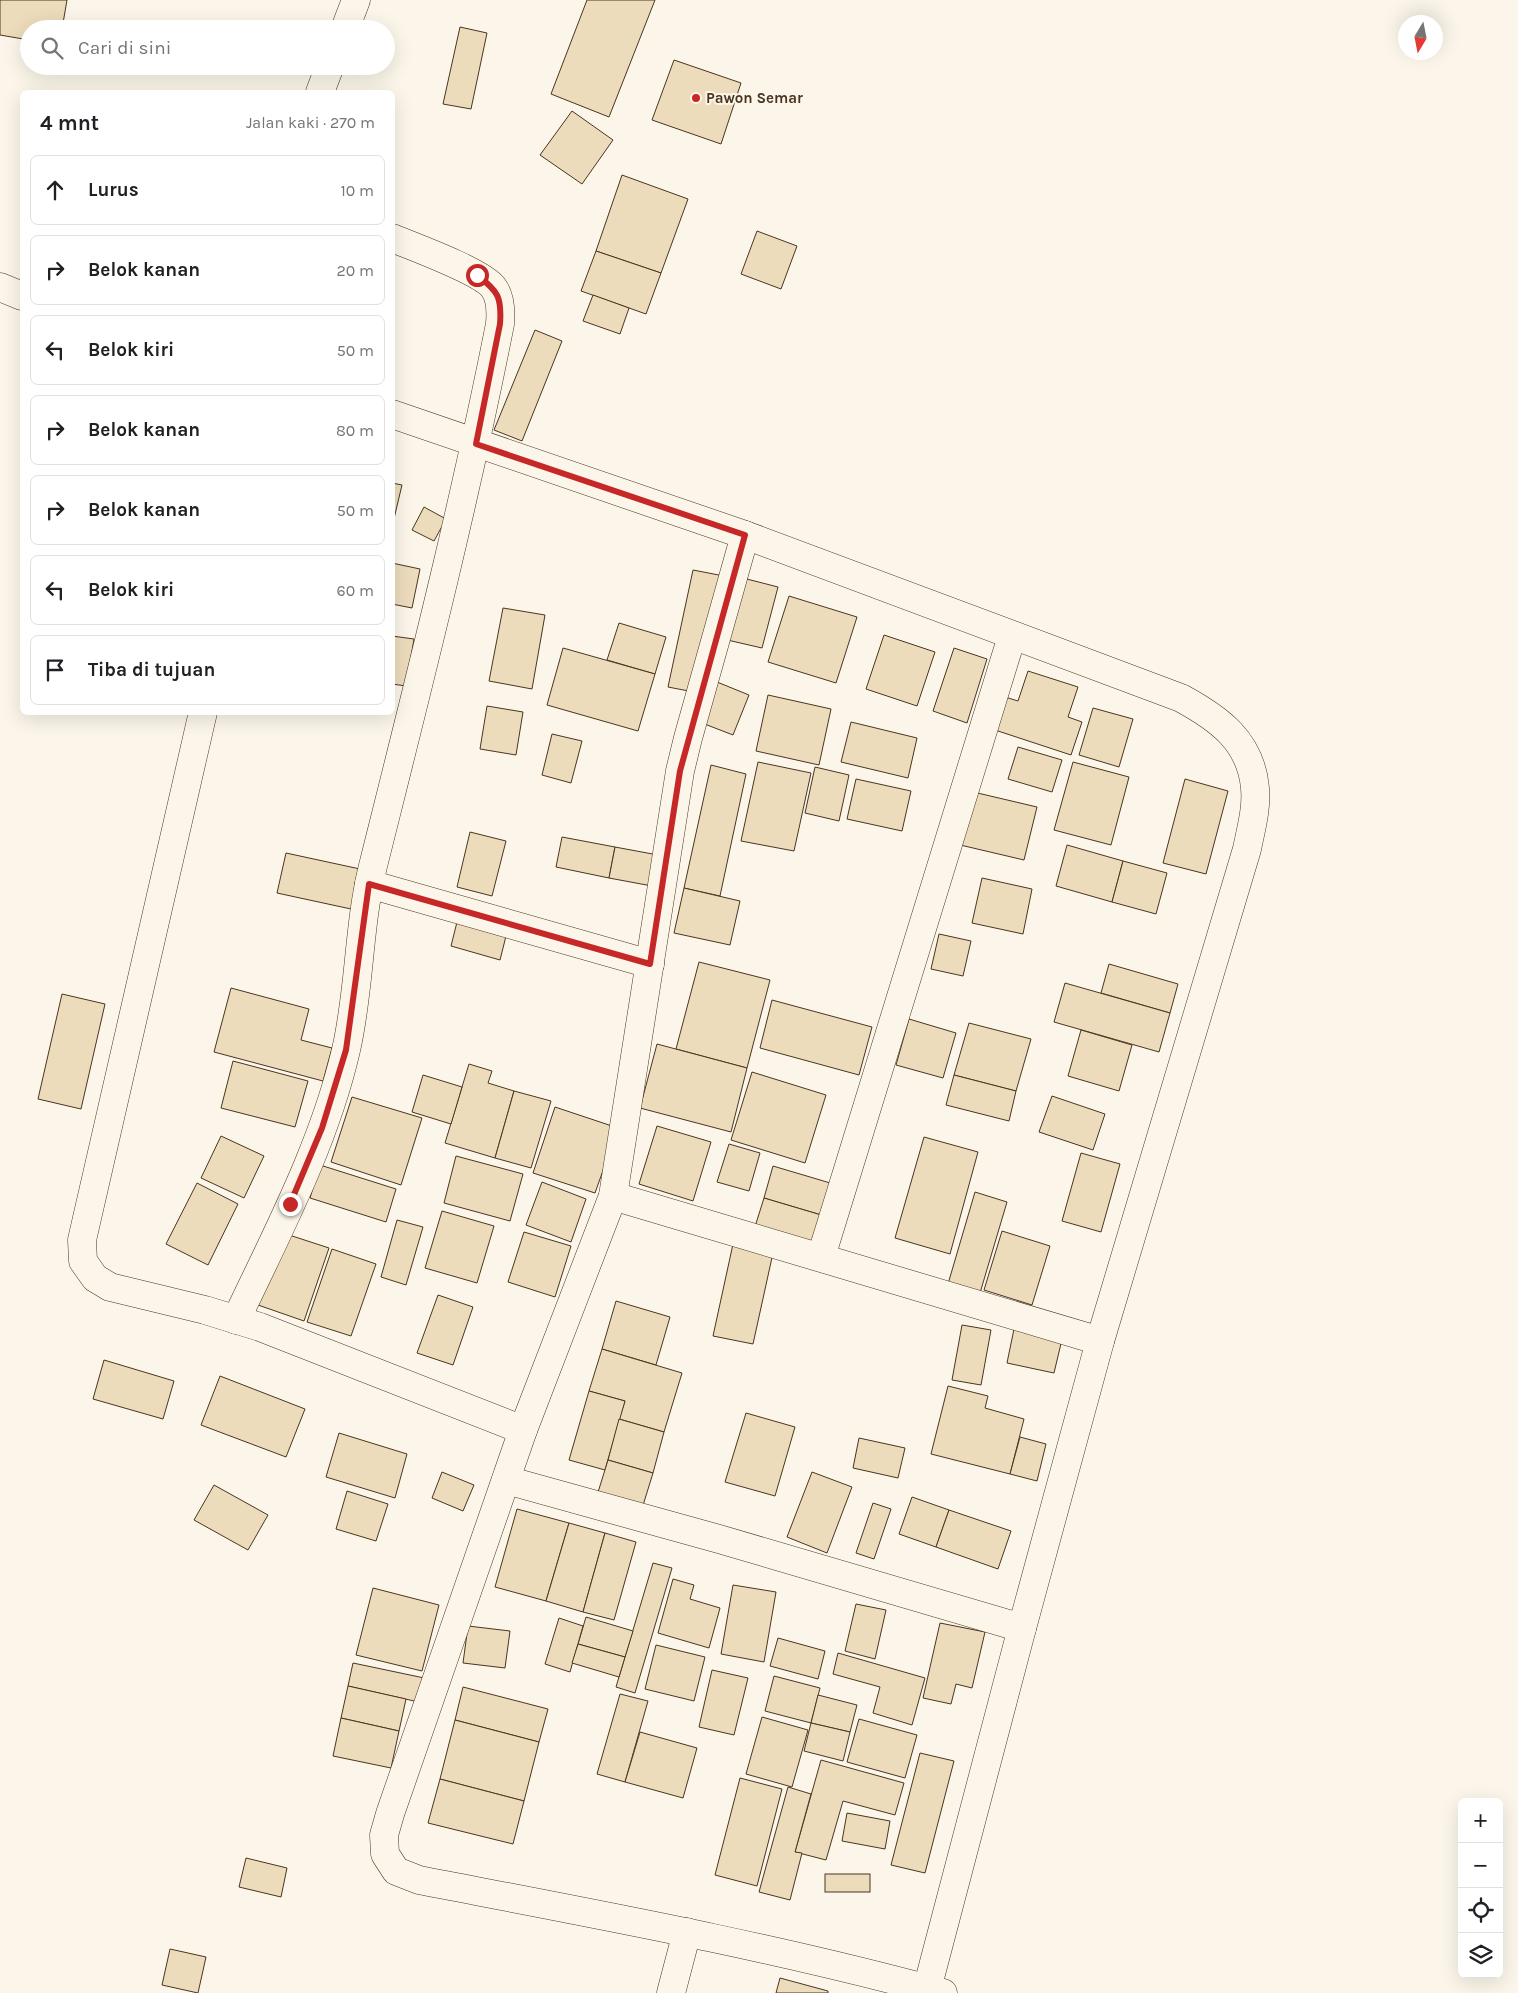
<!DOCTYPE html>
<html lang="id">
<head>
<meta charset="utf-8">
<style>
  body { margin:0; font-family:Karla,sans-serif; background:#f2f2f2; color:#202124 }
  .controls { position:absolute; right:15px; bottom:15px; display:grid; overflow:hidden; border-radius:8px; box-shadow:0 5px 20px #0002 }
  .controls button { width:45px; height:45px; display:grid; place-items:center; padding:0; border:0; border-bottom:1px solid #e0e0e0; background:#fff; color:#202124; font:25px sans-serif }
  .compass { position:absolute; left:1398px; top:15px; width:45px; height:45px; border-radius:50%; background:#fff; box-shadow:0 5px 20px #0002; rotate:190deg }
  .stop { position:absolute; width:15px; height:15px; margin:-11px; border:4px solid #c62828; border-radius:50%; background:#fff }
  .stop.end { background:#c62828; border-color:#fff; box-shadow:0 1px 5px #0008 }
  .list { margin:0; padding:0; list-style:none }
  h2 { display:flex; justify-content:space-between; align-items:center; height:65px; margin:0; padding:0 20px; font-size:21px }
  h2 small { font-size:16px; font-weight:400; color:#757577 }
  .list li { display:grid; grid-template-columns:32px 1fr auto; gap:15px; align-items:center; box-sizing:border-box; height:70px; margin:0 10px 10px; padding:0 10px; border:1px solid #e0e0e0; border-radius:8px }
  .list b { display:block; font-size:19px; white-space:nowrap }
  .list em { font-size:16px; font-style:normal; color:#757577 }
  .icon { flex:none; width:28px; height:28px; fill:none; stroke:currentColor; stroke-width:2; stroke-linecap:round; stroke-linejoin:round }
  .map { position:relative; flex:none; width:1518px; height:1993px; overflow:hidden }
  .search { position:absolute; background:#fff; box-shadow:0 5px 20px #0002; left:20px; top:20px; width:375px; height:55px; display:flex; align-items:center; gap:12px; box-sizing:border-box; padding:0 18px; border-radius:28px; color:#757577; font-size:19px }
  .panel { position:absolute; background:#fff; box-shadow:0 5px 20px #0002; left:20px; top:90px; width:375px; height:625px; border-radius:8px }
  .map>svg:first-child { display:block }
</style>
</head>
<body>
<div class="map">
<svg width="1518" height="1993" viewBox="0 0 1518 1993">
  <rect width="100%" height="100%" fill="#fbf6e9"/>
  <g fill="#ecdcbc" stroke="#4a3520">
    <polygon points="0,0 67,0 62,29 29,29 29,40 0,35"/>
    <polygon points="587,0 655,0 609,117 551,94"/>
    <polygon points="460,27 487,33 471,109 443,104"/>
    <polygon points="674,60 741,83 721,144 652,120"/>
    <polygon points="572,111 613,140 582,184 540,155"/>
    <polygon points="622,175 688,199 661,273 596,251"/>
    <polygon points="757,231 797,246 781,289 741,274"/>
    <polygon points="596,251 661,273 646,314 581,291"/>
    <polygon points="593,295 629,308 620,334 583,321"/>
    <polygon points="535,330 562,341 522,441 494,430"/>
    <polygon points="392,483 402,485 392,527"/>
    <polygon points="424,507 446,519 434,541 412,530"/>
    <polygon points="392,563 420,569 412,608 392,604"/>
    <polygon points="693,570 724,576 699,693 668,687"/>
    <polygon points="739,577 778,587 762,648 723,639"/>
    <polygon points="789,596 857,617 836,683 768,662"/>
    <polygon points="503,608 545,615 532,689 489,681"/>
    <polygon points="619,623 666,637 655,674 607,660"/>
    <polygon points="884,635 935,652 917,706 866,689"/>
    <polygon points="392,636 414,639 406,686 392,684"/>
    <polygon points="563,648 655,674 638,731 547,705"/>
    <polygon points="954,648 987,659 967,723 933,711"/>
    <polygon points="1028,671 1078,687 1068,717 1082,722 1071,755 995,730 1005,697 1018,701"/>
    <polygon points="717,682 749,695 733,735 702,723"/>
    <polygon points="768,695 831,709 819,765 756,751"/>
    <polygon points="487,706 523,712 516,755 480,749"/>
    <polygon points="1093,708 1133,719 1119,767 1079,755"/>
    <polygon points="851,722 917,738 908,778 841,762"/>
    <polygon points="552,734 582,741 571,783 542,775"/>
    <polygon points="1018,747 1062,760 1052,792 1008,779"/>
    <polygon points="758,762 811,773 794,851 741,841"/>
    <polygon points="1073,762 1129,777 1111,845 1054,830"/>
    <polygon points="711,765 746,774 720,896 684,888"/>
    <polygon points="815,767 849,775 839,821 805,813"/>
    <polygon points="856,779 911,791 902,831 847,819"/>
    <polygon points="1185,779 1228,791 1206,874 1163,863"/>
    <polygon points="969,791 1037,807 1024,860 956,844"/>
    <polygon points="470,832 506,841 492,896 457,887"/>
    <polygon points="562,837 615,847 609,878 556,867"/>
    <polygon points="1067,845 1123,861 1112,902 1056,886"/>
    <polygon points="615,847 658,855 652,886 609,878"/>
    <polygon points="286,853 360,869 351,909 277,893"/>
    <polygon points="1123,861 1167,873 1156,914 1112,902"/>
    <polygon points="982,878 1032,889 1023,934 972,923"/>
    <polygon points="684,888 740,901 730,945 674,933"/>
    <polygon points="457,922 506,936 500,960 451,946"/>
    <polygon points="939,934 971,941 963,976 931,969"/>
    <polygon points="699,962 770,980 747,1068 676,1049"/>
    <polygon points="1109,964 1178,984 1170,1013 1101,993"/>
    <polygon points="1065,983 1170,1013 1159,1052 1054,1022"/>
    <polygon points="231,988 309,1009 301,1040 332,1048 323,1081 214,1052"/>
    <polygon points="62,994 105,1004 81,1109 38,1099"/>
    <polygon points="772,1000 872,1027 859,1075 760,1048"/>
    <polygon points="909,1019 956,1033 943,1078 896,1065"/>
    <polygon points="969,1023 1031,1039 1016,1091 954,1075"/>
    <polygon points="1081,1030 1132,1045 1119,1091 1068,1076"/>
    <polygon points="657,1044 747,1068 731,1132 640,1108"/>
    <polygon points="233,1061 308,1081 295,1127 221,1108"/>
    <polygon points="469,1064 492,1071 488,1083 514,1091 495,1158 445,1143"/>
    <polygon points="752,1072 826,1095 805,1163 731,1140"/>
    <polygon points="423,1075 462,1087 451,1124 412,1112"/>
    <polygon points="954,1075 1016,1091 1009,1121 946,1105"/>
    <polygon points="514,1091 551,1101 531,1168 495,1158"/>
    <polygon points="1052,1096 1105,1114 1093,1150 1039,1132"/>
    <polygon points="352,1097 422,1118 401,1185 331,1162"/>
    <polygon points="555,1107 618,1128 595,1193 533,1173"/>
    <polygon points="657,1126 711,1142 693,1201 639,1184"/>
    <polygon points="221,1136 264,1156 244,1198 201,1178"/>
    <polygon points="924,1137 978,1152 950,1254 895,1238"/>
    <polygon points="729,1144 760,1153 749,1191 717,1182"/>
    <polygon points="1081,1153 1120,1164 1101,1232 1062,1221"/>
    <polygon points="456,1156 523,1174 510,1221 444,1203"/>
    <polygon points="320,1165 396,1189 386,1222 310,1198"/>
    <polygon points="773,1166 837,1185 828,1217 764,1198"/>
    <polygon points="542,1182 586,1199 571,1242 526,1225"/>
    <polygon points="197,1183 238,1204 208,1265 166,1244"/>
    <polygon points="975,1192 1007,1202 980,1293 948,1284"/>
    <polygon points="764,1198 828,1217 817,1252 753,1233"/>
    <polygon points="442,1211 494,1226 477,1283 425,1268"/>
    <polygon points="397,1220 423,1227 406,1285 381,1277"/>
    <polygon points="1002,1231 1050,1246 1032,1305 984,1290"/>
    <polygon points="524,1232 571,1246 555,1297 508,1282"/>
    <polygon points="283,1233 329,1248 304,1321 258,1305"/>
    <polygon points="733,1244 773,1253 753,1344 713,1336"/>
    <polygon points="332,1249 376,1264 351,1336 307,1322"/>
    <polygon points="438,1295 473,1307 453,1365 417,1353"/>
    <polygon points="616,1301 670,1317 656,1365 602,1349"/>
    <polygon points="1015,1324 1063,1335 1054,1373 1007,1363"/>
    <polygon points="962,1325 991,1330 981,1385 952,1380"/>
    <polygon points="602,1349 682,1373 664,1432 619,1419 625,1401 589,1391"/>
    <polygon points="104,1360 174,1381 163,1419 93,1399"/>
    <polygon points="220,1376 305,1409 286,1457 201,1425"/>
    <polygon points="948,1386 988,1396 985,1408 1024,1419 1010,1474 931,1454"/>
    <polygon points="589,1391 625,1401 605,1470 569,1460"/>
    <polygon points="746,1413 795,1427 775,1496 725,1482"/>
    <polygon points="619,1419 664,1432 653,1473 608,1460"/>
    <polygon points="339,1433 407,1454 395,1498 326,1477"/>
    <polygon points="1020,1437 1046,1444 1037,1481 1010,1474"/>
    <polygon points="859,1438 905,1448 898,1478 853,1468"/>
    <polygon points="608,1460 653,1473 640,1515 595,1502"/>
    <polygon points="442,1472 474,1485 463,1511 432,1498"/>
    <polygon points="812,1472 852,1487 827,1553 787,1537"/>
    <polygon points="214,1485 268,1515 248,1550 194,1520"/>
    <polygon points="347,1491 388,1504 376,1541 336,1529"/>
    <polygon points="912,1497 949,1510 936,1547 899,1534"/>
    <polygon points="873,1503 891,1509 874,1559 856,1553"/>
    <polygon points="517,1509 569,1523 546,1601 495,1587"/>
    <polygon points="949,1510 1011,1531 998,1569 936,1547"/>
    <polygon points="569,1523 605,1533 583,1612 546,1601"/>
    <polygon points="605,1533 636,1542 614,1620 583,1612"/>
    <polygon points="653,1563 672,1568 635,1693 616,1687"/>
    <polygon points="673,1579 694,1585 690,1599 720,1608 709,1648 658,1633"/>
    <polygon points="733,1585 776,1592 764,1662 721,1654"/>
    <polygon points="373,1588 439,1605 422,1671 356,1655"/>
    <polygon points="856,1604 886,1610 875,1659 845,1651"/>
    <polygon points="586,1617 633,1631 625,1657 578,1644"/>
    <polygon points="559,1618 583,1626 570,1672 545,1664"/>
    <polygon points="940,1623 985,1632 972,1688 956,1684 951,1704 923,1698"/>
    <polygon points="468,1626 510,1631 505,1668 463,1663"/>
    <polygon points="778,1638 825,1651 818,1679 770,1666"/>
    <polygon points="578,1644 625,1657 619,1677 572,1663"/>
    <polygon points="656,1645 705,1657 694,1701 645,1689"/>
    <polygon points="838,1653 925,1678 912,1725 873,1713 880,1687 833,1674"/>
    <polygon points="353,1663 429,1679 423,1703 348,1686"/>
    <polygon points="712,1670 748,1678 734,1735 699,1727"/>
    <polygon points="774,1676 820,1688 811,1723 765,1711"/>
    <polygon points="348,1686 406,1699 399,1731 341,1718"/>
    <polygon points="463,1687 548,1709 539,1742 455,1720"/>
    <polygon points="620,1694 648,1701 625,1782 597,1774"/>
    <polygon points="818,1695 857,1705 850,1732 811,1723"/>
    <polygon points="762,1717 808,1730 792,1787 746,1774"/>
    <polygon points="341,1718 399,1731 391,1768 333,1756"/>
    <polygon points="859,1719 917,1735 905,1778 847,1762"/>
    <polygon points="455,1720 539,1742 524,1801 440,1779"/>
    <polygon points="811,1723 850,1732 843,1761 804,1751"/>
    <polygon points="640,1732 697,1748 683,1798 625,1782"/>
    <polygon points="920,1753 954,1761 925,1873 891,1865"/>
    <polygon points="821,1760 904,1783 895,1815 843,1801 826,1860 795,1852"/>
    <polygon points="740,1778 782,1789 757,1886 715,1875"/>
    <polygon points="440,1779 524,1801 513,1844 428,1823"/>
    <polygon points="788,1787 811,1794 795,1852 802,1853 790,1900 759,1892"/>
    <polygon points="847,1813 890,1821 885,1849 842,1841"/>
    <polygon points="246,1858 287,1868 281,1897 239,1887"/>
    <rect x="825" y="1874" width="45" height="18"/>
    <polygon points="170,1949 206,1957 198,1993 162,1985"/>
    <polygon points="780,1978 828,1991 828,1993 776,1993"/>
  </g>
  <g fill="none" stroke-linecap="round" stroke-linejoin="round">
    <defs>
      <g id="minor">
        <polyline points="345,29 356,0"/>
        <polyline points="320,92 330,66"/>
        <polyline points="0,287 22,296"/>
        <path d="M392,414L745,535L1181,698C1218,718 1251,741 1255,788C1257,808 1251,829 1247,849L1100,1341L1022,1628L927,1989"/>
        <path d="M745,535L688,738L680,771L613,1196L523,1430L390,1814L384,1835L385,1854L396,1871L419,1880C595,1914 771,1946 943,1993"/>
        <polyline points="203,712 82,1240 83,1261 95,1278 110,1287 205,1310 260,1327 523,1430"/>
        <polyline points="369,884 650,964"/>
        <polyline points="613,1196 1100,1341"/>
        <polyline points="821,1257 1012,636"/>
        <path d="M236,1320C277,1233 324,1145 346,1050C360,990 358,926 373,866C418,686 464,506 500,324C501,312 501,297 493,287C480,271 414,247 392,238"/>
        <polyline points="506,1480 719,1539 1022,1628"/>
        <polyline points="671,1993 687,1932"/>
      </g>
    </defs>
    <use href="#minor" stroke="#4a3520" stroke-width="29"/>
    <use href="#minor" stroke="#fbf6e9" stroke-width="28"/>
  </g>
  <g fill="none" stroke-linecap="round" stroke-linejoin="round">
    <path stroke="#c62828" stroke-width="6" d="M290,1204L322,1128L346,1050L369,884L650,964L680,771L745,535L476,444L500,324C502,297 498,291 477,275"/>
  </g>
  <circle fill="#c62828" stroke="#fbf6e9" stroke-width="2" cx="696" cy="98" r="5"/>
  <g text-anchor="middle" stroke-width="4" stroke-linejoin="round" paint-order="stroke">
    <g font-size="15" font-weight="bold" fill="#4a3520" stroke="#fbf6e9" text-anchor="start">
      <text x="706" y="103">Pawon Semar</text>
    </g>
  </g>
</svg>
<div class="controls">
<button>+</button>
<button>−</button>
<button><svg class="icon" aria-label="locate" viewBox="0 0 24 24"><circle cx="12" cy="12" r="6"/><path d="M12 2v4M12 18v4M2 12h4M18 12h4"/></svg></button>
<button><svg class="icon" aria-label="layers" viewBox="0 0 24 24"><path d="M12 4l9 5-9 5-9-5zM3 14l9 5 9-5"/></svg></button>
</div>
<svg class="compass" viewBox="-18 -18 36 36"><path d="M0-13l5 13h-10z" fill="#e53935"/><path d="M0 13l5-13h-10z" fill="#757577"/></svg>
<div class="stop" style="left:477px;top:275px"></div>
<div class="stop end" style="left:290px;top:1204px"></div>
<div class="search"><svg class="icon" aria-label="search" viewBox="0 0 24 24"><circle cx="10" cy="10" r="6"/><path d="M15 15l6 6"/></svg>Cari di sini</div>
<section class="panel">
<h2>4 mnt<small>Jalan kaki · 270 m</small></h2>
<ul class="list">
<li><svg class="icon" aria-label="ahead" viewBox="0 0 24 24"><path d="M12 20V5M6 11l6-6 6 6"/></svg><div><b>Lurus</b></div><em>10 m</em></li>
<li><svg class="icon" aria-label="right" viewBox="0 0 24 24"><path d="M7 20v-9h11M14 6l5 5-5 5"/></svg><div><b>Belok kanan</b></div><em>20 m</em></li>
<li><svg class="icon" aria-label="left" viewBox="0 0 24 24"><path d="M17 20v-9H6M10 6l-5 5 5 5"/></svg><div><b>Belok kiri</b></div><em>50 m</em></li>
<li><svg class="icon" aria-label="right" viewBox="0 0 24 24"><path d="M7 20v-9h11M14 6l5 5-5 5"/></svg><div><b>Belok kanan</b></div><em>80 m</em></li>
<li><svg class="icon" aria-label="right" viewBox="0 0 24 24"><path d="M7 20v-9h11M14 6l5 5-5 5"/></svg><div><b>Belok kanan</b></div><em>50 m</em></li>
<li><svg class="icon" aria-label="left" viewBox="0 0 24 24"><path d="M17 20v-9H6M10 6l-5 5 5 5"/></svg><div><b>Belok kiri</b></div><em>60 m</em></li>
<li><svg class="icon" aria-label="arrive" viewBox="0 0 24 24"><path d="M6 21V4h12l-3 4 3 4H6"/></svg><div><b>Tiba di tujuan</b></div></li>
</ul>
</section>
</div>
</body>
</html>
